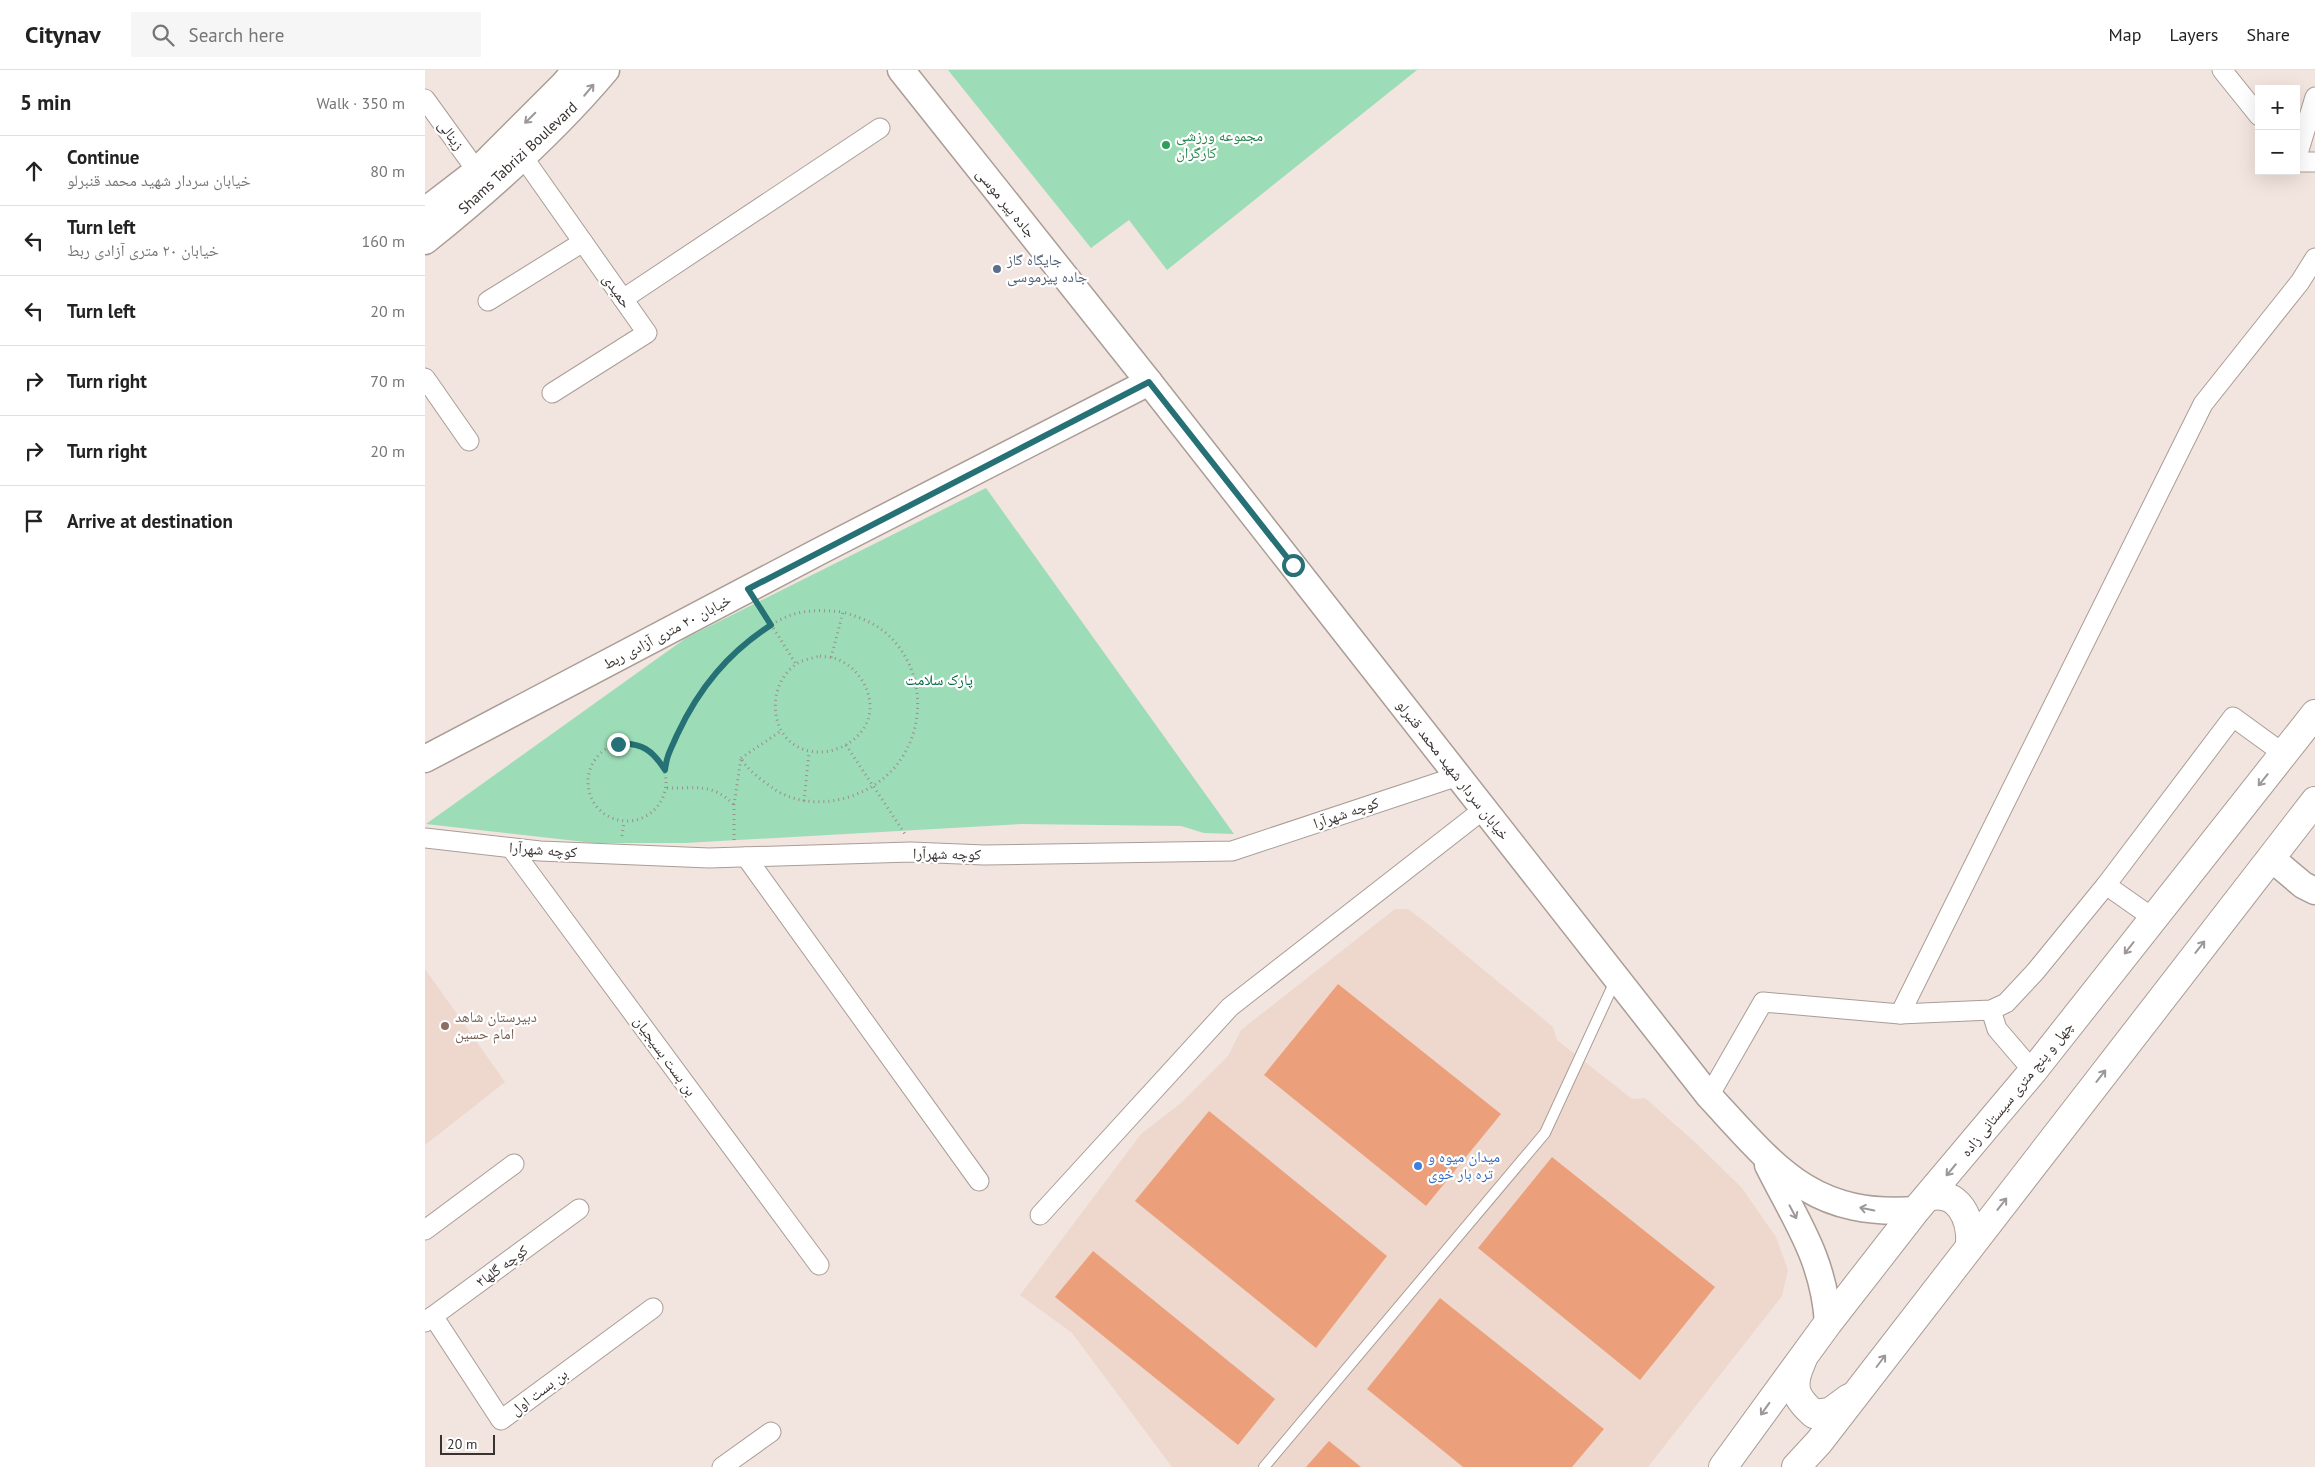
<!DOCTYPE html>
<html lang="en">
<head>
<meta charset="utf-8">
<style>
  body { margin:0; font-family:"PT Sans","Noto Naskh Arabic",sans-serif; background:#f6f6f6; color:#222 }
  .controls { position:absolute; right:15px; top:15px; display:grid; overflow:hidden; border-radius:0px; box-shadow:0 5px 20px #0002 }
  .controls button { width:45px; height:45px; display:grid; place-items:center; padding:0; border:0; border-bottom:1px solid #e0e0e0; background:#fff; color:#222; font:25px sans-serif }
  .scale { position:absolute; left:15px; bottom:12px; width:55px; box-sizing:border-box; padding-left:5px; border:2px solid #383230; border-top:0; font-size:14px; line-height:18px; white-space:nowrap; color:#383230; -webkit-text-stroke:4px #fff; paint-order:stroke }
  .stop { position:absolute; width:15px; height:15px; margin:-11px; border:4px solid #267175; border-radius:50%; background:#fff }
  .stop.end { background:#267175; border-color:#fff; box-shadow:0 1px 5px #0008 }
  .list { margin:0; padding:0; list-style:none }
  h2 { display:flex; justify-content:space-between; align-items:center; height:65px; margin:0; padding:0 20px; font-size:21px }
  h2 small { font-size:16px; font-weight:400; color:#767676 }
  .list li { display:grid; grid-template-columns:32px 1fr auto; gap:15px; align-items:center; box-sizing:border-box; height:70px; padding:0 20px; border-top:1px solid #e0e0e0 }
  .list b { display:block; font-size:19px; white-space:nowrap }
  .list p { margin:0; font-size:16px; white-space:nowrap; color:#767676 }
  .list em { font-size:16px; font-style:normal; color:#767676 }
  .icon { flex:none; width:28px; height:28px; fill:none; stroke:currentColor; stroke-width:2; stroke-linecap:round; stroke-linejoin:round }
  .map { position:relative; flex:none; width:1890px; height:1397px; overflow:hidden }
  header { display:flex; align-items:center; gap:30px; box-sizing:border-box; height:70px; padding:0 25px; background:#fff; border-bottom:1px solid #e0e0e0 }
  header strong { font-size:24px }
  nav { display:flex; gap:28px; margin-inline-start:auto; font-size:18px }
  .search { width:350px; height:45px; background:#f6f6f6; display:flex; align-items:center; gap:12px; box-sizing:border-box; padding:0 18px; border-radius:0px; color:#767676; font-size:19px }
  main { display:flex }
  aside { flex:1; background:#fff }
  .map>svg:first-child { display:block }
</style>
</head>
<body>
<header>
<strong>Citynav</strong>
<div class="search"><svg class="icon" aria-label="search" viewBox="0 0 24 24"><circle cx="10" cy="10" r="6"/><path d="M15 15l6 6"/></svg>Search here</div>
<nav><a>Map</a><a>Layers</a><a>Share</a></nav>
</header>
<main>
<aside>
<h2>5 min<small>Walk · 350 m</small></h2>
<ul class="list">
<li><svg class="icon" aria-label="ahead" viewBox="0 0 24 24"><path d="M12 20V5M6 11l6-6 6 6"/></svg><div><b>Continue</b><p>خیابان سردار شهید محمد قنبرلو</p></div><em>80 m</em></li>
<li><svg class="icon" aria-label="left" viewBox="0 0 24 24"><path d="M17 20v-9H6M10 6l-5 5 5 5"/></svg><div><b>Turn left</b><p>خیابان ۲۰ متری آزادی ربط</p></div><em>160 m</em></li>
<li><svg class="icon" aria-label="left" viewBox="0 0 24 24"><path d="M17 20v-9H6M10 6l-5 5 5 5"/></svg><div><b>Turn left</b></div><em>20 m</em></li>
<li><svg class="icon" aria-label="right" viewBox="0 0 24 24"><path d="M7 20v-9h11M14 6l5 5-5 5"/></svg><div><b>Turn right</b></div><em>70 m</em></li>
<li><svg class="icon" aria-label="right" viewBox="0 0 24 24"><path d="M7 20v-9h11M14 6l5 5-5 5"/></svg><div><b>Turn right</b></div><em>20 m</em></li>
<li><svg class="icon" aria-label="arrive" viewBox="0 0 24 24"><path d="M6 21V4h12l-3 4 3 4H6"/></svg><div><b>Arrive at destination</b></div></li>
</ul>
</aside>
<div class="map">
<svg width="1890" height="1397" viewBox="0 0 1890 1397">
  <rect width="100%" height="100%" fill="#f2e4de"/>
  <g fill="#eed8ce">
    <polygon points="970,839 983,839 1008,858 1128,957 1132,970 1207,1029 1220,1028 1271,1073 1317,1118 1351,1167 1363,1200 1357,1226 1223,1397 747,1397 647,1263 595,1225 716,1064 756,1033 803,986 816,960"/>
    <polygon points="0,899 80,1012 0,1075"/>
  </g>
  <g fill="#9cddb7">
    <polygon points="523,0 992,0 742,200 704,150 666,178"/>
    <polygon points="561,418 809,764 779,763 756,756 597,754 260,773 169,773 1,754 261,568"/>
  </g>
  <g fill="#eba07b">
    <polygon points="913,914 1076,1044 1001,1136 839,1005"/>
    <polygon points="784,1041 962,1186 891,1278 710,1131"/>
    <polygon points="1127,1087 1290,1217 1215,1310 1053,1178"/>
    <polygon points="668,1181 850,1329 813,1375 630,1227"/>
    <polygon points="1015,1228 1179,1359 1147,1397 1038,1397 942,1319"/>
    <polygon points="904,1371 936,1397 881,1397"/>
  </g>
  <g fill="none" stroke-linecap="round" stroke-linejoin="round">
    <defs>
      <polyline id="lane" points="839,1397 1120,1063 1191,909"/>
      <g id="street">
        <polyline points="1797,0 1834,46"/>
        <polyline points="0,29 52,101"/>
        <polyline points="98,87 222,263 127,323"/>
        <polyline points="1871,90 1890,27"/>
        <polyline points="1871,92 1890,92"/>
        <polyline points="198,229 455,58"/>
        <polyline points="63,231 158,172"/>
        <polyline points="0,308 44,371"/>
        <polyline points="0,768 115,781 284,788 486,782 559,785 807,781 1033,706"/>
        <polyline points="86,778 394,1195"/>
        <polyline points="321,787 554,1111"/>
        <polyline points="1681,815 1728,848"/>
        <polyline points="1566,940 1572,959 1608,1001"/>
        <polyline points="1475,944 1566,940 1581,933 1610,902 1681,815 1808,647 1859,684"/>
        <polyline points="1284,1026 1338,932 1475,944 1778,334 1875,212 1890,188"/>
        <polyline points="615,1145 805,937 1059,739"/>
        <polyline points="0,1160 89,1094"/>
        <polyline points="8,1246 76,1350 228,1238"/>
        <polyline points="0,1252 154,1139"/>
        <polyline points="297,1397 346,1362"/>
      </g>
      <g id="secondary">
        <path d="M476,0L724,312L1284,1026C1349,1096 1385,1148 1491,1140"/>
        <polyline points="0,141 52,101 138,15 151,0"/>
        <path d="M0,171C65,119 127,64 181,0"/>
        <polyline points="0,689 395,481 724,312"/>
        <polyline points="1846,788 1878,815 1890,821"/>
        <path d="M1343,1095C1371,1151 1399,1189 1403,1253"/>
      </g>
      <g id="highway">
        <path d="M1503,1127C1533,1118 1547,1149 1545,1175"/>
        <path d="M1377,1291C1366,1315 1368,1326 1389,1344L1405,1342L1424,1328"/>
        <polyline points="1298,1397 1403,1253 1491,1140 1608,1001 1890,644"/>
        <polyline points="1371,1397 1394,1372 1890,731"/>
      </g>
    </defs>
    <use href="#lane" stroke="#aa9d96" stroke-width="12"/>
    <use href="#street" stroke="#aa9d96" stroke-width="21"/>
    <use href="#secondary" stroke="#aa9d96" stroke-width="29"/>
    <use href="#highway" stroke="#aa9d96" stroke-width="30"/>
    <g stroke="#9a8f8b" stroke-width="3" stroke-dasharray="1 4" stroke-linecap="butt">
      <polyline points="335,537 371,594"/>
      <path d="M395,586C401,587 408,587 414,590C440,601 456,638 436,662C416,687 373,691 356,660C345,638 350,610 370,595C376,590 388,588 395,586Z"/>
      <circle cx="202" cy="712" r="39"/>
      <polyline points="421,675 480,764"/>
      <polyline points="316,688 356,661"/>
      <path d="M240,700C242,684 245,679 252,665C276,616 310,570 361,547C379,539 399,540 418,542L406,588"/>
      <path d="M242,718C270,719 287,712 309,735"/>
      <polyline points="379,731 384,682"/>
      <polyline points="197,766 199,752"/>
      <path d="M309,770V735L316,688C322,700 338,711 349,719C388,745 447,729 474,692C505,649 497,587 453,557C442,550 430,546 418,542"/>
    </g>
    <use href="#lane" stroke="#fff" stroke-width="10"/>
    <use href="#street" stroke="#fff" stroke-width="19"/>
    <use href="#secondary" stroke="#fff" stroke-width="26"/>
    <use href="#highway" stroke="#fff" stroke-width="28"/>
  </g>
  <defs><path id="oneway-shaft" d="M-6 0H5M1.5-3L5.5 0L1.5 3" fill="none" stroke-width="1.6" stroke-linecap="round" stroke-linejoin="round" transform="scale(1.25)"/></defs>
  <g stroke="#9c9898">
    <use href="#oneway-shaft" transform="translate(164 20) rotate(-50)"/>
    <use href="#oneway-shaft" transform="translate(105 48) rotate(135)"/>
    <use href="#oneway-shaft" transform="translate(1838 710) rotate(129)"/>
    <use href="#oneway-shaft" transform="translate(1775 877) rotate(-52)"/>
    <use href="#oneway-shaft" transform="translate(1704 878) rotate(128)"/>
    <use href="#oneway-shaft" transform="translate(1676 1006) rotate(-52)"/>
    <use href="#oneway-shaft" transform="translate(1526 1100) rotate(130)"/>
    <use href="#oneway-shaft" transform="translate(1577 1134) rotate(-52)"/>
    <use href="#oneway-shaft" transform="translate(1442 1139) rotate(-169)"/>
    <use href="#oneway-shaft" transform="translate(1368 1142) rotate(62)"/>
    <use href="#oneway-shaft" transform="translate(1456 1291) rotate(-53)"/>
    <use href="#oneway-shaft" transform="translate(1340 1339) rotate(126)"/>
  </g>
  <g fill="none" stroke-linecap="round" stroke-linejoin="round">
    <path stroke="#267175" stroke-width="6" d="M193,674C217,672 228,681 240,700C242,684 246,679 252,665C274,618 303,583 346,555L323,519L724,312L868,495"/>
  </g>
  <circle fill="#2e9e5b" stroke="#fff" stroke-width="2" cx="741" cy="75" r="5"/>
  <circle fill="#5c6f8a" stroke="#fff" stroke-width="2" cx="572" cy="199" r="5"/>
  <circle fill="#8d6e63" stroke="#fff" stroke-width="2" cx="20" cy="956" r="5"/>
  <circle fill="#3f7fe0" stroke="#fff" stroke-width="2" cx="993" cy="1096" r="5"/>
  <g text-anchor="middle" stroke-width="4.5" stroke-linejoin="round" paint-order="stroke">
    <g font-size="15" fill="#383230" stroke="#fff">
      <text transform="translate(26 65) rotate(54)" y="5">زینالی</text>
      <text transform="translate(93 88) rotate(-43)" y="5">Shams Tabrizi Boulevard</text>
      <text transform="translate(581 133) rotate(51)" y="5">جاده پیر موسی</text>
      <text transform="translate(192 221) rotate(55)" y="5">حمیدی</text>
      <text transform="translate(242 562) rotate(-28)" y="5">خیابان ۲۰ متری آزادی ربط</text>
      <text transform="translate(1028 700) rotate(52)" y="5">خیابان سردار شهید محمد قنبرلو</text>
      <text transform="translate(921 743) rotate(-19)" y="5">کوچه شهرآرا</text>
      <text transform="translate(118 780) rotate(4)" y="5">کوچه شهرآرا</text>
      <text transform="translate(522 784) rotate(1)" y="5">کوچه شهرآرا</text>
      <text transform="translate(240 986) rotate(54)" y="5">بن بست بسیجیان</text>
      <text transform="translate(1592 1019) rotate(-51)" y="5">چهل و پنج متری سیستانی زاده</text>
      <text transform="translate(77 1196) rotate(-36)" y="5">کوچه گلها۳</text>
      <text transform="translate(114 1322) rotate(-37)" y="5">بن بست اول</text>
    </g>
    <g font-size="15" fill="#27864d" stroke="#fff" text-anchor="start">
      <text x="751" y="71">مجموعه ورزشی<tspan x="751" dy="17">کارگران</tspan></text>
    </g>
    <g font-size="15" fill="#4e5e75" stroke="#fff" text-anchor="start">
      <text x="582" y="195">جایگاه گاز<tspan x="582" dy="17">جاده پیرموسی</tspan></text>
    </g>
    <g font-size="15" fill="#036941" stroke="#fff">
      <text x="514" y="615">پارک سلامت</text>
    </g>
    <g font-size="15" fill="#785e54" stroke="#fff" text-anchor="start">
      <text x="30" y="952">دبیرستان شاهد<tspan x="30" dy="17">امام حسین</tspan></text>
    </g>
    <g font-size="15" fill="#366cbe" stroke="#fff" text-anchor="start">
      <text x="1003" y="1092">میدان میوه و<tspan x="1003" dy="17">تره بار خوی</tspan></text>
    </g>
  </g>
</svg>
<div class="controls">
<button>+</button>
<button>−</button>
</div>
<div class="scale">20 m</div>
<div class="stop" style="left:868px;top:495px"></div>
<div class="stop end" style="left:193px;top:674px"></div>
</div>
</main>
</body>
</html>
